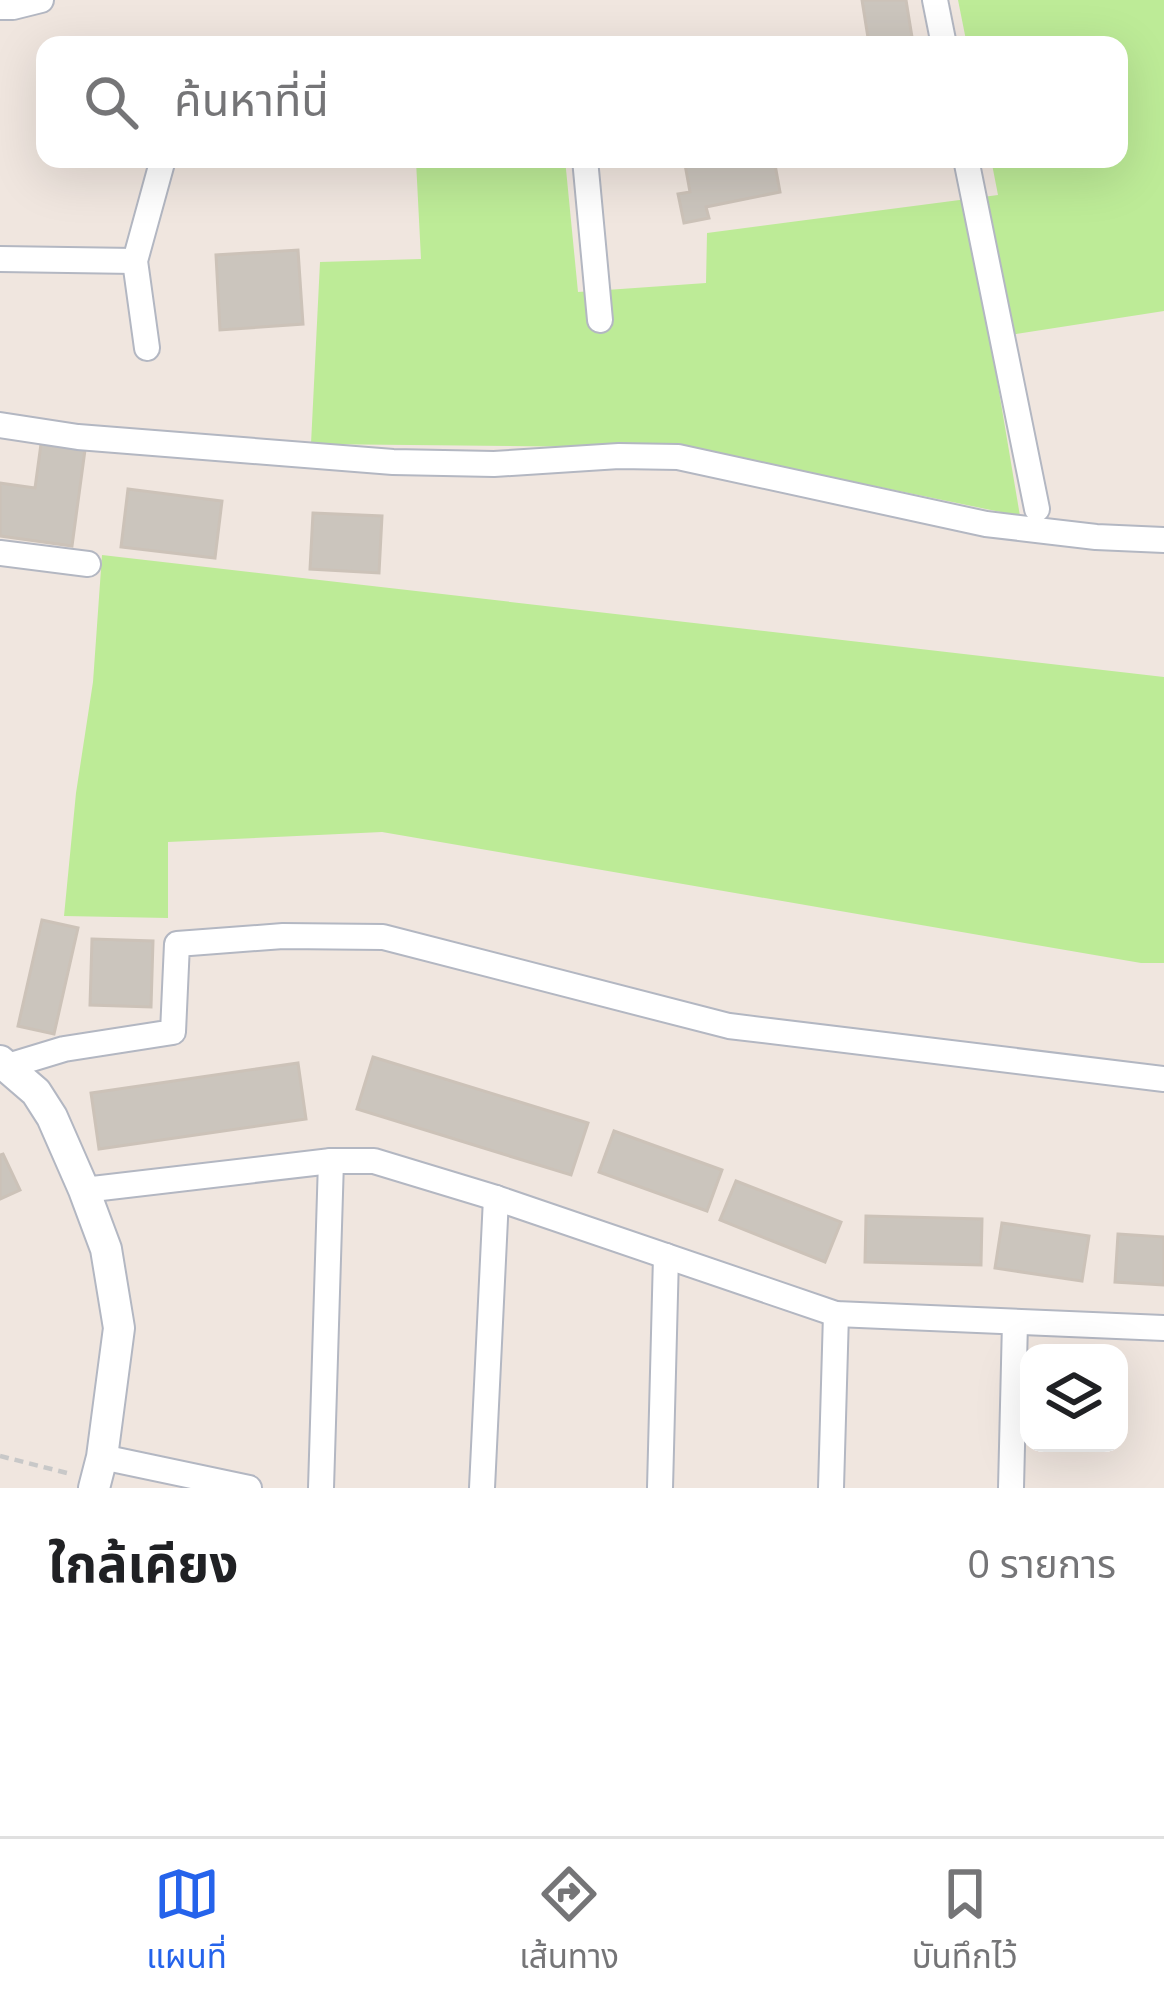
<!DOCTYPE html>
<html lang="th">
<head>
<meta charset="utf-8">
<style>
  body { margin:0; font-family:"IBM Plex Sans","Noto Sans Thai",sans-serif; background:#f6f6f6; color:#202124 }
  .controls { position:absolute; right:36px; bottom:36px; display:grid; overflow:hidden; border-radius:24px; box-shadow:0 12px 48px #0002 }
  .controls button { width:108px; height:108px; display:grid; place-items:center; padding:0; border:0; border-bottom:3px solid #e0e0e0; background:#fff; color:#202124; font:60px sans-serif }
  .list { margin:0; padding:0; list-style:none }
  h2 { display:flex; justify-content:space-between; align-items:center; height:156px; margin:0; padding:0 48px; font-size:51px }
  h2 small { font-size:39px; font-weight:400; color:#757577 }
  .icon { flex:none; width:66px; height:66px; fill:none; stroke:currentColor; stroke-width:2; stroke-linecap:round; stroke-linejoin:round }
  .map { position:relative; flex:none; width:1164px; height:1488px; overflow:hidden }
  .search { position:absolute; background:#fff; box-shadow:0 12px 48px #0002; left:36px; right:36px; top:36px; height:132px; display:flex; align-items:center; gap:30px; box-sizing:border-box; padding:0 42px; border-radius:24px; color:#757577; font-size:45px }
  .sheet { height:348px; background:#fff }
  nav { display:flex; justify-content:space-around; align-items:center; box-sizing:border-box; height:168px; border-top:3px solid #e0e0e0; background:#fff; font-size:33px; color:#757577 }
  nav a { display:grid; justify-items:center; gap:6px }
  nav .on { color:#2563eb }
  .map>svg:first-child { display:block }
</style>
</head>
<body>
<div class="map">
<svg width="1164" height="1488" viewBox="0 0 1164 1488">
  <rect width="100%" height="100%" fill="#f0e6df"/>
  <g fill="#bdeb97">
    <polygon points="958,0 1164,0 1164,311 990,338 1020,516 690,448 311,444 320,262 421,259 416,161 565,159 578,292 706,283 707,233 998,195 991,159 1119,159 1119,45 967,45"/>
    <polygon points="102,555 1164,677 1164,963 1141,963 382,832 168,842 168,918 64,916 76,793 93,682"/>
  </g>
  <g fill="#cbc5bd" stroke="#ccc2b8" stroke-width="3">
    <polygon points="862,0 906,0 912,37 869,44"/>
    <polygon points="684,159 774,159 780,192 706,207 709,218 684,223 678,194 690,192"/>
    <polygon points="298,250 303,324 220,330 216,255"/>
    <polygon points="41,444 85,450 72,546 0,536 0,483 35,488"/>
    <polygon points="128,489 222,501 215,558 121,547"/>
    <polygon points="313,513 382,516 379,573 310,569"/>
    <polygon points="42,920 78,928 54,1034 18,1026"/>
    <polygon points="92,939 153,941 151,1007 90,1005"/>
    <polygon points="373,1057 588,1123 571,1175 357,1109"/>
    <polygon points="298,1063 306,1119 99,1149 91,1093"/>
    <polygon points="614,1131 722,1170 707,1211 599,1172"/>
    <polygon points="3,1154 20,1190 0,1199 0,1155"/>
    <polygon points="736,1181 841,1222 825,1262 720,1220"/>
    <polygon points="866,1216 982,1219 981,1265 865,1262"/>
    <polygon points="1002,1223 1089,1236 1082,1281 995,1268"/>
    <polygon points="1118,1234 1164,1237 1164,1285 1115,1282"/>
  </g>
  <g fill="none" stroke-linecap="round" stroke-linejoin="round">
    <defs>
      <g id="minor">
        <polyline points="935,0 944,45"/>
        <polyline points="0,7 13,7 41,0"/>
        <polyline points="585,159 600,320"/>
        <polyline points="966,159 1037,509"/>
        <polyline points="0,259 135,261"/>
        <polyline points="147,348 135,261 163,159"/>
        <polyline points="0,425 78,437 393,462 494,464 619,456 678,457 986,524 1096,537 1164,540"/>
        <polyline points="0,553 88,564"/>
        <polyline points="8,1066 64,1049 173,1032 177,944 283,936 383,937 729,1026 1164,1079"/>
        <polyline points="84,1190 331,1161 374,1161 496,1198 836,1314 1164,1328"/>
        <polyline points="102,1457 249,1488"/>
        <polyline points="321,1488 331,1161"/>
        <polyline points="482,1488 496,1198"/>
        <polyline points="660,1488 666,1256"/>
        <polyline points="831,1488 836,1314"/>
        <polyline points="1011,1488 1015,1322"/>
      </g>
      <polyline id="tertiary" points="0,1061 36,1092 52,1117 84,1190 106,1249 119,1328 102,1457 94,1488"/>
    </defs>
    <use href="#minor" stroke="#b3b7c2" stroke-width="28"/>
    <use href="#tertiary" stroke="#b3b7c2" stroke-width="34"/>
    <polyline stroke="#c8c8c8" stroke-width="4.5" stroke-dasharray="9 6" stroke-linecap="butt" points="0,1456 67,1473"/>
    <use href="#minor" stroke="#fff" stroke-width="24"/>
    <use href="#tertiary" stroke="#fff" stroke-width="30"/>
  </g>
</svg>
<div class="controls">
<button><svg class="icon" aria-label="layers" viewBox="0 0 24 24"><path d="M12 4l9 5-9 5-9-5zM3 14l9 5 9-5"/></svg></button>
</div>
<div class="search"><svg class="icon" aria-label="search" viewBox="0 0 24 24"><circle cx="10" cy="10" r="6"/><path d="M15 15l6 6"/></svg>ค้นหาที่นี่</div>
</div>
<section class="sheet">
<h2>ใกล้เคียง<small>0 รายการ</small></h2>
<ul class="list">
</ul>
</section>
<nav>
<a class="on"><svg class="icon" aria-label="map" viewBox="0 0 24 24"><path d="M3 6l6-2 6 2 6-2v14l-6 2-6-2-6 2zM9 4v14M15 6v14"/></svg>แผนที่</a>
<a><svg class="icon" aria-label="directions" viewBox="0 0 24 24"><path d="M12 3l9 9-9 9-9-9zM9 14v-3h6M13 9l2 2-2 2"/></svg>เส้นทาง</a>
<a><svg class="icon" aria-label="saved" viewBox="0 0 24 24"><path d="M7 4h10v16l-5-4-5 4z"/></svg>บันทึกไว้</a>
</nav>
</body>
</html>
